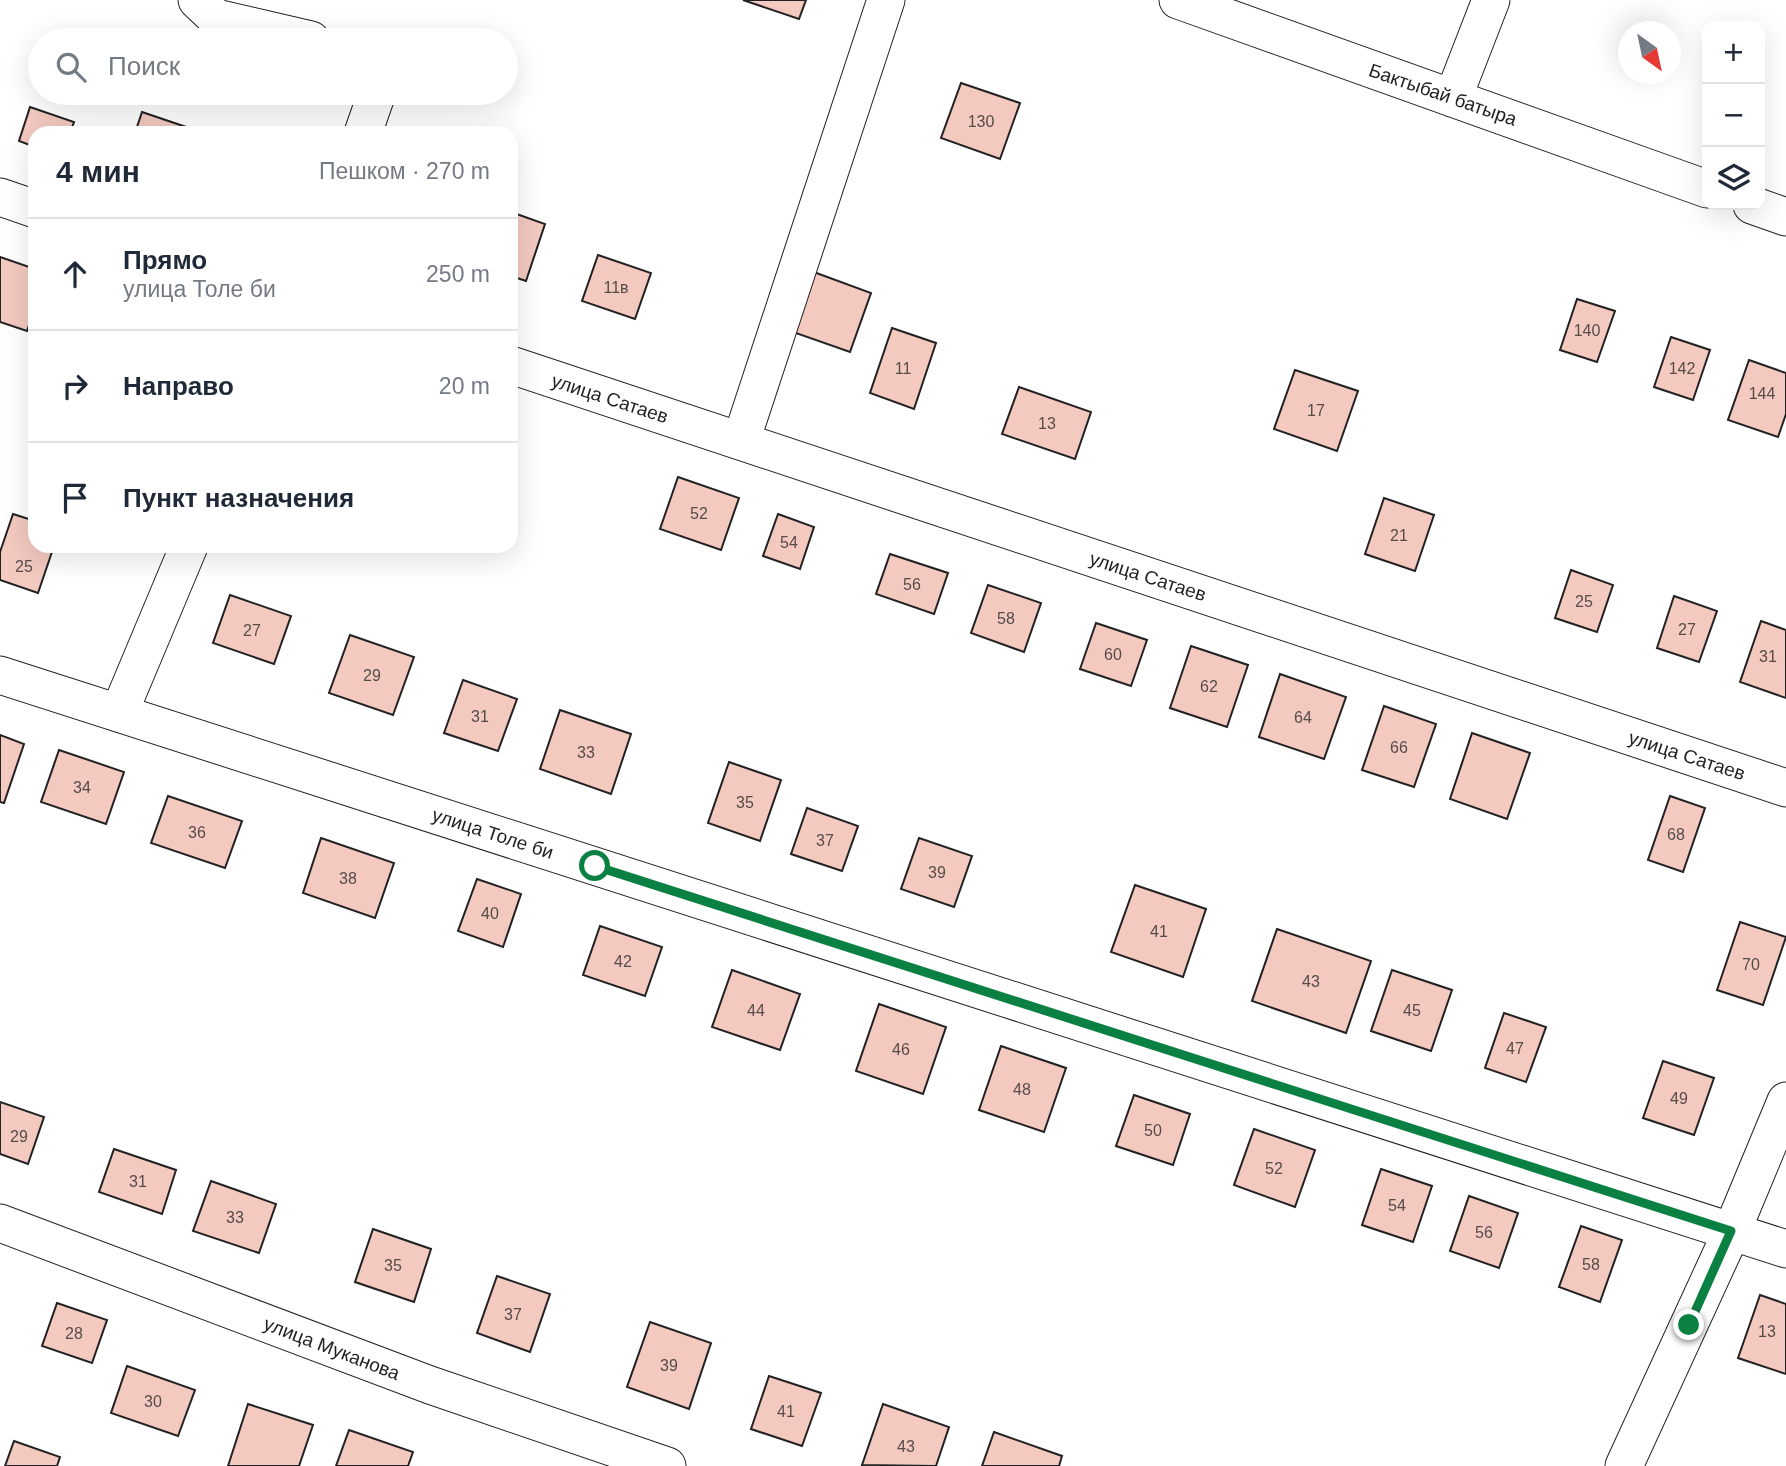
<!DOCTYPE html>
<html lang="ru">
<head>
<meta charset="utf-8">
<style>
  body { margin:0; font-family:Arial,sans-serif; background:#f2f2f3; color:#1f2937 }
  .controls { position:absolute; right:21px; top:21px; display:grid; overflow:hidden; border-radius:14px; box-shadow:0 7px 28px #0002 }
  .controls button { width:63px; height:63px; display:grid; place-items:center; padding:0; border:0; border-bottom:2px solid #e0e1e3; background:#fff; color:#1f2937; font:35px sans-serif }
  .compass { position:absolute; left:1618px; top:21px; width:63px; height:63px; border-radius:50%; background:#fff; box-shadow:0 7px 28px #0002; rotate:147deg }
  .stop { position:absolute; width:21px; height:21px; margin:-16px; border:5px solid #0b8043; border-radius:50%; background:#fff }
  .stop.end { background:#0b8043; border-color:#fff; box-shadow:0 2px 7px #0008 }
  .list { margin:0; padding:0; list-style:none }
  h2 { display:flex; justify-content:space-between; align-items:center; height:91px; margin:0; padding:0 28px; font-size:30px }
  h2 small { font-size:23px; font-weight:400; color:#747a83 }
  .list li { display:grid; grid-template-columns:46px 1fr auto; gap:21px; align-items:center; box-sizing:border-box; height:112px; padding:0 28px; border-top:2px solid #e0e1e3 }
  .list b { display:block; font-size:26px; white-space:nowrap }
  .list p { margin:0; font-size:23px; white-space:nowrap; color:#747a83 }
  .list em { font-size:23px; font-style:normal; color:#747a83 }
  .icon { flex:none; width:38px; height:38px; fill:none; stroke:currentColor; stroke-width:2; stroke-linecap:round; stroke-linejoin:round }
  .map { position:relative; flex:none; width:1786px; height:1466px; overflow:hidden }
  .search { position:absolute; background:#fff; box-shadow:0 7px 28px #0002; left:28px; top:28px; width:490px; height:77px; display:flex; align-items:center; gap:18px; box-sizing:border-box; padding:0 24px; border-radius:38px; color:#747a83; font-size:26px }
  .panel { position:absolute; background:#fff; box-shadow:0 7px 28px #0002; left:28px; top:126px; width:490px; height:427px; border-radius:21px }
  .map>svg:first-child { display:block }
</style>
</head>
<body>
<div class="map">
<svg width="1786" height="1466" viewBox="0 0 1786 1466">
  <rect width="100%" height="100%" fill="#fff"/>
  <g fill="#f3c9c0" stroke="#222" stroke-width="2">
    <polygon points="743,0 806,0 799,19"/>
    <polygon points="961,83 1020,103 1000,159 941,138"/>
    <polygon points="30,107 74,122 70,133 35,133 35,147 19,141"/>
    <polygon points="142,112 195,130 194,133 135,133"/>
    <polygon points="511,212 545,224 526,281 511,276"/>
    <polygon points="598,255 651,273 635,319 582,301"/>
    <polygon points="0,257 35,269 35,307 27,331 0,322"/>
    <polygon points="811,271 871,293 850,352 790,331"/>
    <polygon points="1577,299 1615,311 1597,362 1560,350"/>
    <polygon points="892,328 936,343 914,409 870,393"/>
    <polygon points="1671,337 1710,350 1693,400 1654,387"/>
    <polygon points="1749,360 1786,373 1786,414 1778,437 1728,420"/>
    <polygon points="1295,370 1358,391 1337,451 1274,429"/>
    <polygon points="1019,387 1091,412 1075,459 1002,434"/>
    <polygon points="678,477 739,498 721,550 660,529"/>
    <polygon points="1384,498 1434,515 1415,571 1365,554"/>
    <polygon points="13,514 35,521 35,546 54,546 38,593 0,580 0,552"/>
    <polygon points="778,514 814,527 800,569 763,556"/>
    <polygon points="890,554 948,573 934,614 876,594"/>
    <polygon points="1571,570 1613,585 1597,632 1555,618"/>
    <polygon points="988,585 1041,603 1024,652 971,633"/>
    <polygon points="230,595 291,616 274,664 213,643"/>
    <polygon points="1674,596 1717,611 1699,662 1657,648"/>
    <polygon points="1761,621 1786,630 1786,698 1740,682"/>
    <polygon points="1096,623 1147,640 1131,686 1080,669"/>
    <polygon points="350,635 414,657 393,715 329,693"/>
    <polygon points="1191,646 1248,665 1227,727 1170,708"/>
    <polygon points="1280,674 1346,697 1324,759 1259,737"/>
    <polygon points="463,680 517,699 498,751 444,733"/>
    <polygon points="1384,706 1436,724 1414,787 1362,770"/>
    <polygon points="560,710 631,734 611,794 540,769"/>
    <polygon points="1472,733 1530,753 1507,819 1450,799"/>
    <polygon points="0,735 24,744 4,803 0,802"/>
    <polygon points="59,750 124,772 106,824 41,802"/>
    <polygon points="729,762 781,780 760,841 708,823"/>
    <polygon points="168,796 242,821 225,868 151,843"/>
    <polygon points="1670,796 1705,808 1683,872 1648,860"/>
    <polygon points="807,808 858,826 842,871 791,854"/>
    <polygon points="321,838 394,863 375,918 303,893"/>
    <polygon points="919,838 972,856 954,907 901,889"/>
    <polygon points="477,879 521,894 503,947 458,931"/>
    <polygon points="1135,885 1206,909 1183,977 1111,952"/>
    <polygon points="1740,922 1786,937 1763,1005 1717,990"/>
    <polygon points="600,926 662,947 645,996 583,975"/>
    <polygon points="1277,929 1371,961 1346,1033 1252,1001"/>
    <polygon points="732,970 800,994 780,1050 712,1027"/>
    <polygon points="1392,970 1452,990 1431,1051 1371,1031"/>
    <polygon points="879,1004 946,1027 923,1094 856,1071"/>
    <polygon points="1504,1013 1546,1027 1526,1082 1485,1068"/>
    <polygon points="1001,1046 1066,1068 1044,1132 979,1110"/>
    <polygon points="1663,1061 1714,1078 1694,1135 1643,1118"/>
    <polygon points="1134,1095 1190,1114 1173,1165 1116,1146"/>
    <polygon points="0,1102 44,1117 28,1164 0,1154"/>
    <polygon points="1254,1129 1315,1150 1295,1207 1234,1185"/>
    <polygon points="114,1149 176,1170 162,1214 99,1192"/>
    <polygon points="1381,1169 1432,1186 1413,1242 1362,1225"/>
    <polygon points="211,1181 276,1204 259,1253 193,1231"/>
    <polygon points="1469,1196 1518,1213 1499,1268 1450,1251"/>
    <polygon points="1581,1226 1622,1240 1600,1302 1559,1287"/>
    <polygon points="373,1229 431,1249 414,1302 355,1282"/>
    <polygon points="497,1276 550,1294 530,1352 477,1333"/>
    <polygon points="1760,1295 1786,1304 1786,1374 1738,1358"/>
    <polygon points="57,1303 107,1320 92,1363 42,1346"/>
    <polygon points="650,1322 711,1343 689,1409 627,1387"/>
    <polygon points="127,1366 195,1390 178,1436 111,1413"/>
    <polygon points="769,1376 821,1393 802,1446 751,1429"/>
    <polygon points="248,1404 313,1425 299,1466 228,1466"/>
    <polygon points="883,1404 949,1427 936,1466 862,1465"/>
    <polygon points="349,1430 413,1452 408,1466 336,1466"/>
    <polygon points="994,1432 1062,1456 1059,1466 982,1466"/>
    <polygon points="14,1441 60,1457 57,1466 5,1466"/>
  </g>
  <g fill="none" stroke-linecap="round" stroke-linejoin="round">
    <defs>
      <g id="minor">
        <polyline points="197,0 216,18 311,40"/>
        <polyline points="1178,0 1707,189"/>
        <polyline points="1453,98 1491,0"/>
        <polyline points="363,133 377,93"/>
        <polyline points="0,197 35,209"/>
        <polyline points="1752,205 1786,217"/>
        <polyline points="511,365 1786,788"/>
        <polyline points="741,441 886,0"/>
        <polyline points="0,675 1786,1249"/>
        <polyline points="119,713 189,546"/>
        <polyline points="0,1223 430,1385 667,1466"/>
        <polyline points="1624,1466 1732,1231 1786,1101"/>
      </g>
    </defs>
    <use href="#minor" stroke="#222" stroke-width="39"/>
    <use href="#minor" stroke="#fff" stroke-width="37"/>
  </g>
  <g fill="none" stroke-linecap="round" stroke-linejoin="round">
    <polyline stroke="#0b8043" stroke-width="9" points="595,866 1731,1231 1689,1325"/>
  </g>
  <g text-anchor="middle" stroke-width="5" stroke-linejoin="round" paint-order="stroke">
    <g font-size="16" fill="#564c4a">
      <text x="981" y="127">130</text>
      <text x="616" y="293">11в</text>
      <text x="1587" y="336">140</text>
      <text x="903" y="374">11</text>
      <text x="1682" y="374">142</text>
      <text x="1762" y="399">144</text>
      <text x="1316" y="416">17</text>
      <text x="1047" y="429">13</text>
      <text x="699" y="519">52</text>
      <text x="1399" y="541">21</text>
      <text x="789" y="548">54</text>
      <text x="24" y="572">25</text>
      <text x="912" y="590">56</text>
      <text x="1584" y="607">25</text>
      <text x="1006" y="624">58</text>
      <text x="1687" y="635">27</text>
      <text x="252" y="636">27</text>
      <text x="1113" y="660">60</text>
      <text x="1768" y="662">31</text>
      <text x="372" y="681">29</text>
      <text x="1209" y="692">62</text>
      <text x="480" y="722">31</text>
      <text x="1303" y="723">64</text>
      <text x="1399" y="753">66</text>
      <text x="586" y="758">33</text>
      <text x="82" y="793">34</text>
      <text x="745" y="808">35</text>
      <text x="197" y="838">36</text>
      <text x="1676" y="840">68</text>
      <text x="825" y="846">37</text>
      <text x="937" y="878">39</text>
      <text x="348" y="884">38</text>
      <text x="490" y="919">40</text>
      <text x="1159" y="937">41</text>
      <text x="623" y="967">42</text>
      <text x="1751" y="970">70</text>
      <text x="1311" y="987">43</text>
      <text x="756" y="1016">44</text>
      <text x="1412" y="1016">45</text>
      <text x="1515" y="1054">47</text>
      <text x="901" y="1055">46</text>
      <text x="1022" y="1095">48</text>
      <text x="1679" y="1104">49</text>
      <text x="1153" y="1136">50</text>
      <text x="19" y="1142">29</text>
      <text x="1274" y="1174">52</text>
      <text x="138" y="1187">31</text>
      <text x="1397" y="1211">54</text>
      <text x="235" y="1223">33</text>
      <text x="1484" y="1238">56</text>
      <text x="1591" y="1270">58</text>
      <text x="393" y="1271">35</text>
      <text x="513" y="1320">37</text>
      <text x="1767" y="1337">13</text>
      <text x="74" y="1339">28</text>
      <text x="669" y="1371">39</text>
      <text x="153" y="1407">30</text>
      <text x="786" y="1417">41</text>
      <text x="906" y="1452">43</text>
    </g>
    <g font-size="19" fill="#222" stroke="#fff">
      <text transform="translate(1443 94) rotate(19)" y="7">Бактыбай батыра</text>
      <text transform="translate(610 398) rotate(18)" y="7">улица Сатаев</text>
      <text transform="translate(1148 576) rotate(18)" y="7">улица Сатаев</text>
      <text transform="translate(1687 755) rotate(18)" y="7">улица Сатаев</text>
      <text transform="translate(493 833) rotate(18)" y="7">улица Толе би</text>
      <text transform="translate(332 1348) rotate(21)" y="7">улица Муканова</text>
    </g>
  </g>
</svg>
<div class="controls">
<button>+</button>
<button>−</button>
<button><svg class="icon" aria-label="layers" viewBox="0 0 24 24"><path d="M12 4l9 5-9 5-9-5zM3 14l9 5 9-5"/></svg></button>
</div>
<svg class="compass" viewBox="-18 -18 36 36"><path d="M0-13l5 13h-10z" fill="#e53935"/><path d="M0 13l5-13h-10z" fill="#747a83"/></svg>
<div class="stop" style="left:595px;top:866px"></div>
<div class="stop end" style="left:1689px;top:1325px"></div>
<div class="search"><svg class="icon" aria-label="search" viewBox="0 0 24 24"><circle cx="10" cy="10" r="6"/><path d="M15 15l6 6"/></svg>Поиск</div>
<section class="panel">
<h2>4 мин<small>Пешком · 270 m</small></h2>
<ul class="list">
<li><svg class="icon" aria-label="ahead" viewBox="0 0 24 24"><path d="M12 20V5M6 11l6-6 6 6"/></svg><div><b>Прямо</b><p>улица Толе би</p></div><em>250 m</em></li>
<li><svg class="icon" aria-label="right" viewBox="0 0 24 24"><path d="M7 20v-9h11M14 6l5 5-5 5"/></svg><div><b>Направо</b></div><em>20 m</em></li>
<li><svg class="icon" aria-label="arrive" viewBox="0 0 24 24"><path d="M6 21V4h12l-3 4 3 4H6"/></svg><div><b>Пункт назначения</b></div></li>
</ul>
</section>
</div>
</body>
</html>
